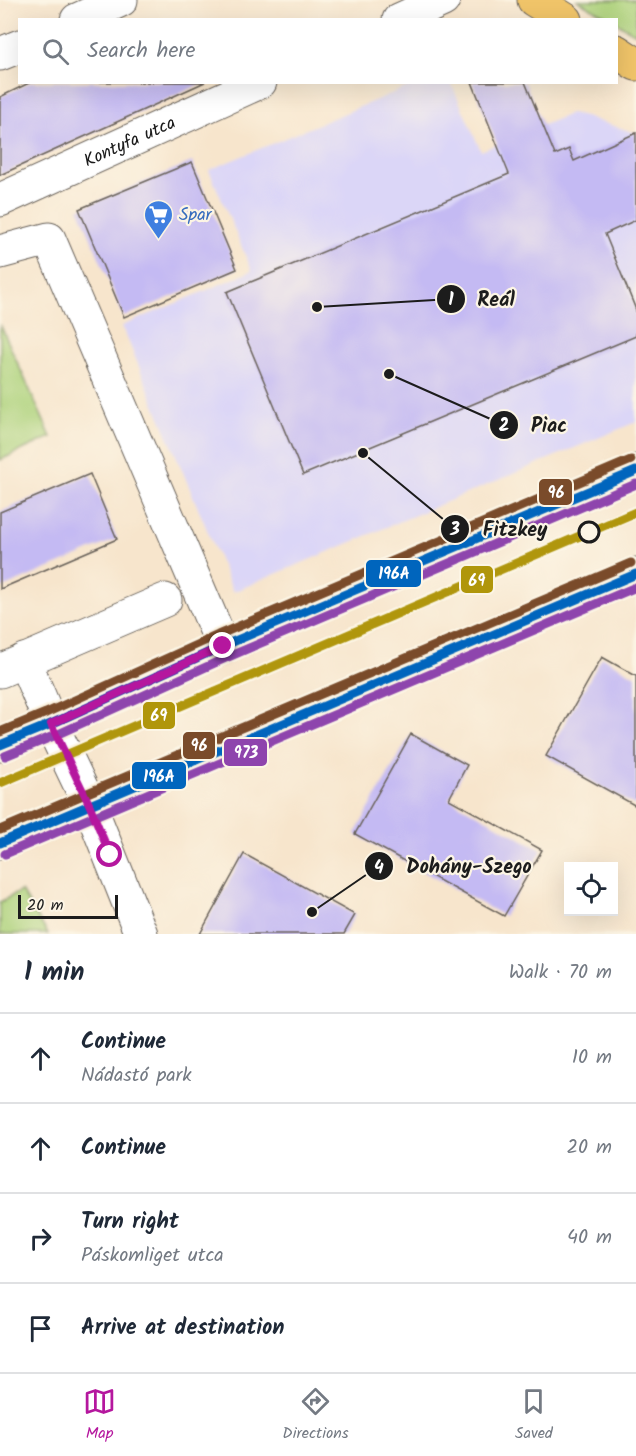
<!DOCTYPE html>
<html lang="en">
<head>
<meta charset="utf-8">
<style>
  body { margin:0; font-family:Kalam,sans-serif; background:#f2f2f3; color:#1f2937 }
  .controls { position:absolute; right:18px; bottom:18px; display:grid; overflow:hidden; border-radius:0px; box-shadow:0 6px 24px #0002 }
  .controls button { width:54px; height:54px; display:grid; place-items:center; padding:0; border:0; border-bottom:2px solid #e0e1e3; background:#fff; color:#1f2937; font:30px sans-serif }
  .scale { position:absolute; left:18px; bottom:15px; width:100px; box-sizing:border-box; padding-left:6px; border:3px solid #1c1c1c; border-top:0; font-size:16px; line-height:21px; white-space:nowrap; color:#1c1c1c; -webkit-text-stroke:4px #fcf5e5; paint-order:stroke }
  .stop { position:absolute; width:18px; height:18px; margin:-14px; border:4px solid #b5179e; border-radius:50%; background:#fff }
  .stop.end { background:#b5179e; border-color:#fff; box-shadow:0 2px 6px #0008 }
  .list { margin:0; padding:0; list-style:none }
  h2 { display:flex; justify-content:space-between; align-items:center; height:78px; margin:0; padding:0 24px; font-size:26px }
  h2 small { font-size:20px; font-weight:400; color:#747a83 }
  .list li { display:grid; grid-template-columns:39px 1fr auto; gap:18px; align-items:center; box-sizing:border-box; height:90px; padding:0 24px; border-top:2px solid #e0e1e3 }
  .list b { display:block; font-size:22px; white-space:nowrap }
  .list p { margin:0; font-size:20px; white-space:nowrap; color:#747a83 }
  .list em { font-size:20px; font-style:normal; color:#747a83 }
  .icon { flex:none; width:33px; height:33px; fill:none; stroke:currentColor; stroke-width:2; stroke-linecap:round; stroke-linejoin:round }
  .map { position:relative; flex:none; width:636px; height:934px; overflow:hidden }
  .search { position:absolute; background:#fff; box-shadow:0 6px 24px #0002; left:18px; right:18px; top:18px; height:66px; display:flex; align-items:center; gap:15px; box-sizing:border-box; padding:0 21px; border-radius:0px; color:#747a83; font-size:22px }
  .sheet { height:438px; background:#fff }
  nav { display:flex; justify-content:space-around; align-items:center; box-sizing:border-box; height:84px; border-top:2px solid #e0e1e3; background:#fff; font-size:16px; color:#747a83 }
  nav a { display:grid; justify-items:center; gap:3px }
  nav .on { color:#b5179e }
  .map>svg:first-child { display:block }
</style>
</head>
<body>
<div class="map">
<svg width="636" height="934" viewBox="0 0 636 934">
  <rect width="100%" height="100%" fill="#fcf5e5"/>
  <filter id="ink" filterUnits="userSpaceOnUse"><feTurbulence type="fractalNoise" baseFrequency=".0167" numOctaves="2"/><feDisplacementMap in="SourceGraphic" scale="12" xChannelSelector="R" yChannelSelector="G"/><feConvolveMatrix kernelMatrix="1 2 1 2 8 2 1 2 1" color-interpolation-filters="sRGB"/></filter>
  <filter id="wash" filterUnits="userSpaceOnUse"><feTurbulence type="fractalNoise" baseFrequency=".008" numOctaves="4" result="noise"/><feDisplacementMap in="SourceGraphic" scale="24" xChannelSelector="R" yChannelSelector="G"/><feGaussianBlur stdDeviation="1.35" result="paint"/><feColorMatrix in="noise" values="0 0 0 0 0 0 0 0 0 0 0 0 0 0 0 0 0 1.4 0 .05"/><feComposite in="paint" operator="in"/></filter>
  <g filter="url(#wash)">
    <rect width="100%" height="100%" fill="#f7e5cc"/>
    <polygon fill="#dbd6f7" points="417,83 451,83 481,151 572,113 636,133 636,422 233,592 122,326 252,271 209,170"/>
    <g fill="#add27c" stroke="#64774c" stroke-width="1.5">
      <polygon points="577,0 636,0 636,34 617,23 616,20 611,19"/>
      <polygon points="0,324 51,437 0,460"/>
      <polygon points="21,891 48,934 0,934 0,902"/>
    </g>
    <g id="blocks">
      <g fill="#c4baf3">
        <polygon points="31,82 205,82 0,175 0,97"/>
        <polygon points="472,82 525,82 555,155 569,149 574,161 636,133 636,220 605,234 636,310 636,336 303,475 227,292 509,174"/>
        <polygon points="192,162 237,269 124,317 79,209"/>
        <polygon points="90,474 117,539 0,589 0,512"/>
        <polygon points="602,657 636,676 636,806 546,756"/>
        <polygon points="411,734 467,765 449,799 542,850 504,916 355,834"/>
        <polygon points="244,854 355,915 344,934 200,934"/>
      </g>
    </g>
  </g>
  <g filter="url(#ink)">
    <use href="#blocks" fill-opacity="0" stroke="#69625a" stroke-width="1.5"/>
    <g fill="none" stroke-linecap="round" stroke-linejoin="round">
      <defs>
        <g id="minor">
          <polyline points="77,20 121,0"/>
          <polyline points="399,20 443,0"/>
          <polyline points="0,54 20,46"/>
          <path id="s1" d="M0,200L260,82"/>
          <polyline points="0,252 49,239 223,646"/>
          <polyline points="24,660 51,724 90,806 141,934"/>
          <polyline points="0,671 165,600"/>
          <polyline points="0,745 51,724 223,646 636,471"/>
          <polyline points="0,843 636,574"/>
        </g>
        <g id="major">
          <polyline points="534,0 566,20"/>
          <polyline points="616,51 636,64"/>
        </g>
      </defs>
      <use href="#minor" stroke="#69625a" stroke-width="35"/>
      <use href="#major" stroke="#69625a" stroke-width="35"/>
      <use href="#minor" stroke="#fff" stroke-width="33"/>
      <use href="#major" stroke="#f0c469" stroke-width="33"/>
      <defs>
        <g id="bus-1">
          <polyline points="0,745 51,724 223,646 636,471"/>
          <polyline points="0,843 636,574"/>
        </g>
        <g id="bus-2">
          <polyline points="5,756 56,735 228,657 636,484"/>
          <polyline points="5,854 636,587"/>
        </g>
        <g id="bus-3">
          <polyline points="0,732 46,713 218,635 631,460"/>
          <polyline points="0,830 631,563"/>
        </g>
      </defs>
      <use href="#bus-1" stroke="#fcf5e5" stroke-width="14"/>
      <use href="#bus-2" stroke="#fcf5e5" stroke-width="14"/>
      <use href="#bus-3" stroke="#fcf5e5" stroke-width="14"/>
      <use href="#bus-1" stroke="#0065bd" stroke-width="9"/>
      <use href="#bus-2" stroke="#8e44ad" stroke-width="9"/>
      <use href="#bus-3" stroke="#7a4b2a" stroke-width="9"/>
      <defs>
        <polyline id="tram-1" points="0,783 636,512"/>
      </defs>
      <use href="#tram-1" stroke="#fcf5e5" stroke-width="14"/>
      <use href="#tram-1" stroke="#b0960a" stroke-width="9"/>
    </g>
  </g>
  <g fill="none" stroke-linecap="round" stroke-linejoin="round" filter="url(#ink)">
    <polyline stroke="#b5179e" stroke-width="8" points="110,855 90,806 51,724 223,646"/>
  </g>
  <defs>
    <symbol id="supermarket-pin" viewBox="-11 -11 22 30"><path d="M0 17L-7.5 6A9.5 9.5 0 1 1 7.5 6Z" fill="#3f7fe0" stroke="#fcf5e5"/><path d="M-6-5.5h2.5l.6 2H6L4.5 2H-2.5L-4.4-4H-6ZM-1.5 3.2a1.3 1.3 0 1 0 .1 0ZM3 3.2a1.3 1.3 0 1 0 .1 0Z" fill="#fff"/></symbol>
  </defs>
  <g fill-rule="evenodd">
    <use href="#supermarket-pin" x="142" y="198" width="33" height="45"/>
  </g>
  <circle fill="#fcf5e5" stroke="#1c1c1c" stroke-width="3" cx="589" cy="532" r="10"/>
  <g text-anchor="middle" stroke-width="4.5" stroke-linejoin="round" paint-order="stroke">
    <g font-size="18" fill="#1c1c1c" stroke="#fcf5e5">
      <text dy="6" stroke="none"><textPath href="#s1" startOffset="142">Kontyfa utca</textPath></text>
    </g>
    <g font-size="18" fill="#366cbe" stroke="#fcf5e5" text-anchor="start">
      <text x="179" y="220">Spar</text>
    </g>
  </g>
  <path fill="none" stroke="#1c1c1c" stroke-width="2" d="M317 307L451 299M389 374L504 425M363 453L455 529M312 912L379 866"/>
  <g fill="#1c1c1c" stroke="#fcf5e5" stroke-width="2">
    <circle cx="317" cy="307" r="6"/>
    <circle cx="389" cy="374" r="6"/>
    <circle cx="363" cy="453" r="6"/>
    <circle cx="312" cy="912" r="6"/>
    <circle cx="451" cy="299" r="15"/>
    <circle cx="504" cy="425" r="15"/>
    <circle cx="455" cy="529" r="15"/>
    <circle cx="379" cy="866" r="15"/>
  </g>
  <g font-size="18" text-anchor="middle" font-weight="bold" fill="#fff">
    <text x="451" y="305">1</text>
    <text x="504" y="431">2</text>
    <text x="455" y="535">3</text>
    <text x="379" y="873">4</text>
  </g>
  <g font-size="20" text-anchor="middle" font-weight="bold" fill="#1c1c1c" stroke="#fcf5e5" stroke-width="4.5" stroke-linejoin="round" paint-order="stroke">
    <text x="496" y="306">Reál</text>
    <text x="549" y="432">Piac</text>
    <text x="515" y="536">Fitzkey</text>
    <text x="469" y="873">Dohány-Szego</text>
  </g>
  <g stroke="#fcf5e5" stroke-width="2">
    <rect x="538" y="478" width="35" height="28" rx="6" fill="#7a4b2a"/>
    <rect x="365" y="559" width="57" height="29" rx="6" fill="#0065bd"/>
    <rect x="460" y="565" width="34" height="29" rx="6" fill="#b0960a"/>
    <rect x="142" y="701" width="34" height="29" rx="6" fill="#b0960a"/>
    <rect x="182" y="731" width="34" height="29" rx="6" fill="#7a4b2a"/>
    <rect x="223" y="738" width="45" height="29" rx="6" fill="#8e44ad"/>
    <rect x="131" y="761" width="56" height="29" rx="6" fill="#0065bd"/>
  </g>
  <g font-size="16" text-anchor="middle" font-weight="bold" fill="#fff">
    <text x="556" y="498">96</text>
    <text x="394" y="579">196A</text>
    <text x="477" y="586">69</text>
    <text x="159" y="721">69</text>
    <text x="199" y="751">96</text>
    <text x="246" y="758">973</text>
    <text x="159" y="782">196A</text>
  </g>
</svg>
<div class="controls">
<button><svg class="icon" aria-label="locate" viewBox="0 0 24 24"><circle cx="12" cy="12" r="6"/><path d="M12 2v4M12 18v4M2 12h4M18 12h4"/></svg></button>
</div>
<div class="scale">20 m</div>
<div class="stop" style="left:110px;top:855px"></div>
<div class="stop end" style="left:223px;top:646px"></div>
<div class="search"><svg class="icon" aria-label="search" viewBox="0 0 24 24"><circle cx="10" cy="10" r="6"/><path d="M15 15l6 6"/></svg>Search here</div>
</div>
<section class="sheet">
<h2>1 min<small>Walk · 70 m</small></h2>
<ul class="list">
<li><svg class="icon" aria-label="ahead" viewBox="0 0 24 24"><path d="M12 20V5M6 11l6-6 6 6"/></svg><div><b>Continue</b><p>Nádastó park</p></div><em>10 m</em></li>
<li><svg class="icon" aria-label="ahead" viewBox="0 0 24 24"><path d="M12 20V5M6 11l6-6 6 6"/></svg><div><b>Continue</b></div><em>20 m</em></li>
<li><svg class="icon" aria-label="right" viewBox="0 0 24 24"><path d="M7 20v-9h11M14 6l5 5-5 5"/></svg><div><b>Turn right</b><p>Páskomliget utca</p></div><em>40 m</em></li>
<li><svg class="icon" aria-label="arrive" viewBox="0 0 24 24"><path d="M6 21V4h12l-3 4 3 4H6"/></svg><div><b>Arrive at destination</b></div></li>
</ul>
</section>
<nav>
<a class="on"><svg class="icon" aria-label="map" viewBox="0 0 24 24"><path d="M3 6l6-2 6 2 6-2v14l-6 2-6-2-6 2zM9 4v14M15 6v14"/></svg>Map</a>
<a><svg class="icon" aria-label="directions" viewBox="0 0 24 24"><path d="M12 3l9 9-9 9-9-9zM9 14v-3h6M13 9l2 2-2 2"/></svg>Directions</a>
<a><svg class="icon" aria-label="saved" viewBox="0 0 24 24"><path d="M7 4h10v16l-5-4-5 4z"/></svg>Saved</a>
</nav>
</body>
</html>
